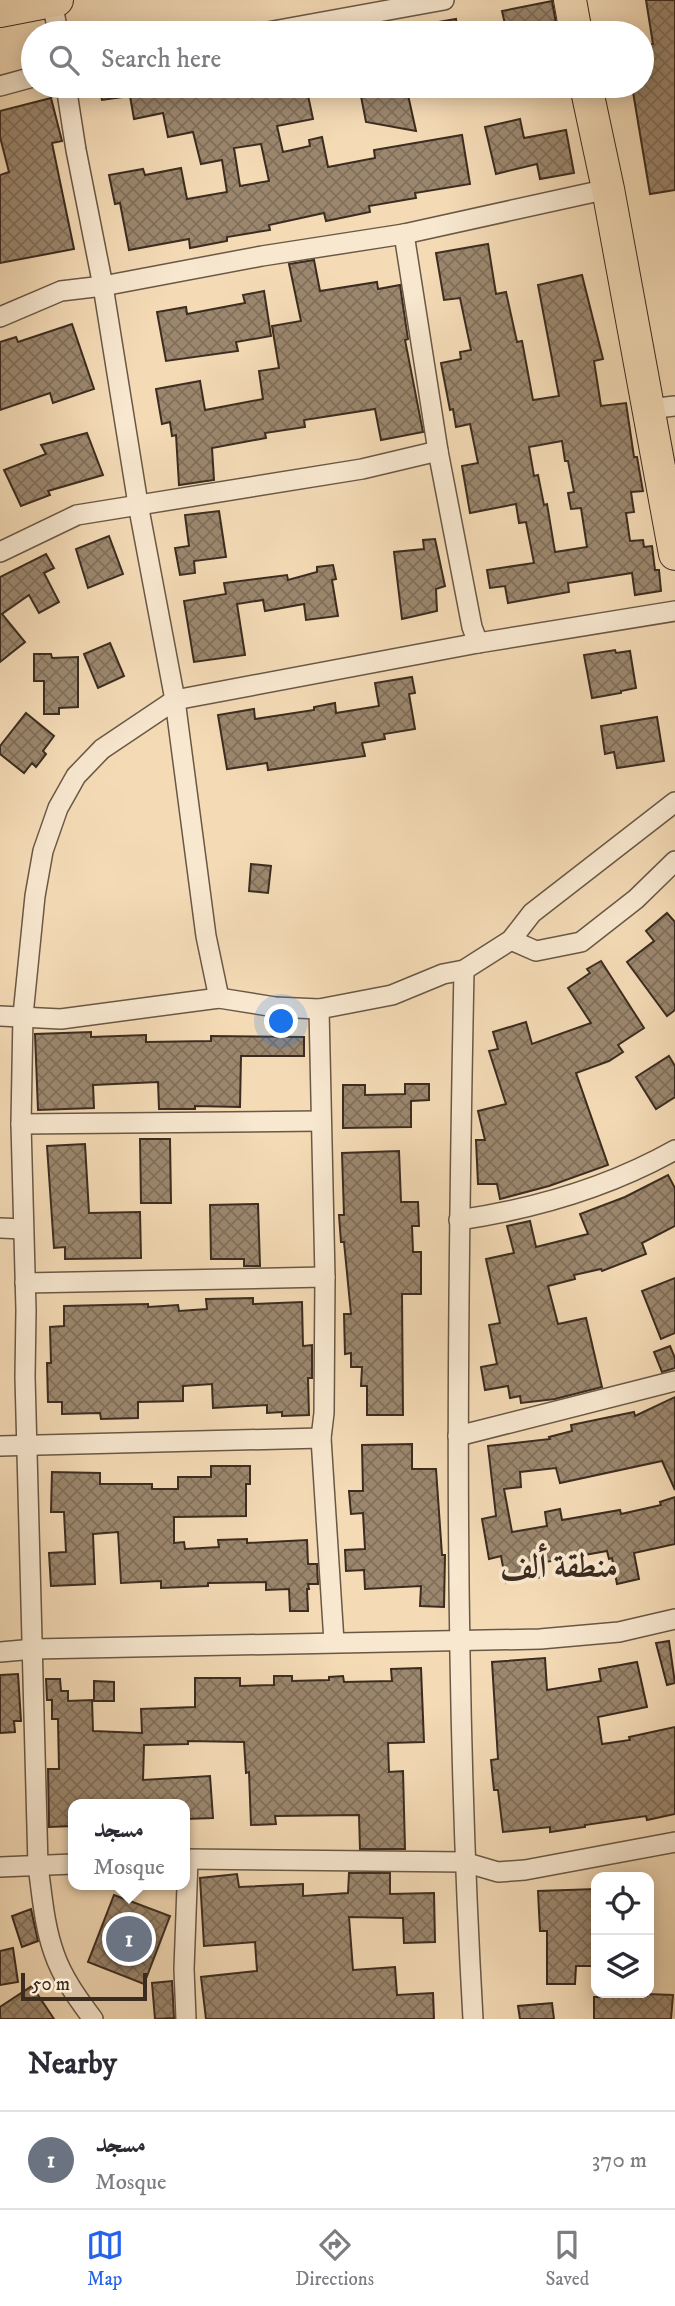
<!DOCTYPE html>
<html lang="en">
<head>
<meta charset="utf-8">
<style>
  body { margin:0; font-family:"IM FELL DW Pica",Amiri,serif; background:#f7f7f7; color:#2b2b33 }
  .controls { position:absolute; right:21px; bottom:21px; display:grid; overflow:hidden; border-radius:14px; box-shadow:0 4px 18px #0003 }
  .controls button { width:63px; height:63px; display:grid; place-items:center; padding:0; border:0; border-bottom:2px solid #e1e1e2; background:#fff; color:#2b2b33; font:35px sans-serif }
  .scale { position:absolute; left:21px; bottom:18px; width:126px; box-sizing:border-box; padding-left:7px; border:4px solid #3c2c20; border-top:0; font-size:19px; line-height:24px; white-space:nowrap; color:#3c2c20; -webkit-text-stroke:5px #f8e8d0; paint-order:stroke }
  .you { position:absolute; left:282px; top:1022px; width:24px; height:24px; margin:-18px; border:5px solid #fff; border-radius:50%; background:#1a73e8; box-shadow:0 0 0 10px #1a73e833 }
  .badge { display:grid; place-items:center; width:46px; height:46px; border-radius:50%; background:#2563eb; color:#fff; font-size:23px; font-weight:700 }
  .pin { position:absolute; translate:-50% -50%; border:4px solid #fff; box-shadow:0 2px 7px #0006 }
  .popup { position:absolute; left:68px; top:1799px; width:122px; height:91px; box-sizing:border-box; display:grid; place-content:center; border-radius:14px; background:#fff; filter:drop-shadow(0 2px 5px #0005); font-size:23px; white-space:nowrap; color:#7c7c81 }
  .popup b { font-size:26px; color:#2b2b33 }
  .popup::after { content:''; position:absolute; left:50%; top:100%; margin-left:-14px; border:14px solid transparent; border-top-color:#fff }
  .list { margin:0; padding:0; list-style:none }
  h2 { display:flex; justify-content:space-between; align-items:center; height:91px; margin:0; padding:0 28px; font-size:30px }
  h2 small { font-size:23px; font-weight:400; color:#7c7c81 }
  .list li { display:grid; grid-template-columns:46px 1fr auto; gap:21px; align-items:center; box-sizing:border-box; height:98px; padding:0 28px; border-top:2px solid #e1e1e2 }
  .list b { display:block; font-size:26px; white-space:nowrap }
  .list p { margin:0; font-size:23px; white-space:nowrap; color:#7c7c81 }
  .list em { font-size:23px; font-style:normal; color:#7c7c81 }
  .icon { flex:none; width:38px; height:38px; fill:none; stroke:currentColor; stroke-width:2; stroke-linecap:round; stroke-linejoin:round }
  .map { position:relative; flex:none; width:675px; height:2019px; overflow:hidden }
  .search { position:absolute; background:#fff; box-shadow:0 4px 18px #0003; left:21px; right:21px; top:21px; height:77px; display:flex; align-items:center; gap:18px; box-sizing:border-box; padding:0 24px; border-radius:38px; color:#7c7c81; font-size:26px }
  .sheet { height:189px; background:#fff }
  nav { display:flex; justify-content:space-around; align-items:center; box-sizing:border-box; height:98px; border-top:2px solid #e1e1e2; background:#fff; font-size:19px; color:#7c7c81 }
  nav a { display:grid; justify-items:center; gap:4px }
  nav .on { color:#2563eb }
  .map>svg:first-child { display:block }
</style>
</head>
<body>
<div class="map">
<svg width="675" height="2019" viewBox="0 0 675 2019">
  <defs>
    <pattern id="building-cross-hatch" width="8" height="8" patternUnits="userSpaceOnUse" patternTransform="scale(1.75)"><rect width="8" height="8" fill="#9c876e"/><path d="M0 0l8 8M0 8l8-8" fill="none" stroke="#806f5a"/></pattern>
  </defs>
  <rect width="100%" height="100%" fill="#f4dbb6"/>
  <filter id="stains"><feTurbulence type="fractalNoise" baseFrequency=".00286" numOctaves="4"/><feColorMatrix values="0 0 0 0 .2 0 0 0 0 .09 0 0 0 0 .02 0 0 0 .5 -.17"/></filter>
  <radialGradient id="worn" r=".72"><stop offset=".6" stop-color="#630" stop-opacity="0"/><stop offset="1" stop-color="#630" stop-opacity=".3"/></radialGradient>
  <g fill="url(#building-cross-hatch)" stroke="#3c2c20" stroke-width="2" fill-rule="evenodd">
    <polygon points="646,0 675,0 675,190 650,194 632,86 642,86 642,46 653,44"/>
    <polygon points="552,1 557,29 553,30 554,33 507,33 502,11"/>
    <polygon points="456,19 458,33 416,33 415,26"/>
    <path d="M99,86H227L228,94L262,88V86H306L313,119L277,126L283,152L310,146L309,140L322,137L328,167L375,158L374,150L462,135L470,184L415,193L416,198L369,206L370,212L326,221L324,213L269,225L270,230L227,237V241L190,248L189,239L129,250L120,203L115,204L109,175L143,169L145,175L181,168L187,199L227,192L222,160L201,164L193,132L168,137L163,113L134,119L130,96L102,100ZM261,144L269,181L240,186L234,148Z"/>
    <polygon points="359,86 406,86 416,131 366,122"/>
    <polygon points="51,98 62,141 52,143 74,249 0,263 0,175 9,172 0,137 0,111"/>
    <polygon points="520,119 524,138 566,130 574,173 540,179 537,164 496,174 485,127"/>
    <path d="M488,244L496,294L506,292L517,342L522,341L533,400L559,396L538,285L582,275L603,359L594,361L601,406L626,403L634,457H637L643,491L631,492L634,512L626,513L630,541L643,540L644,547L652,546L655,570H659L661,591L635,595L632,573L568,583L569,592L508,603L505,586L490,588L487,570L534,563L526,522L519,523L516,504L470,513L462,466L478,463L470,424L456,427L453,409L450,410L441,363L461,359L460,352L471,350L460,298L444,300L436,253ZM562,441L565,461H568L574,492L568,493L571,509L581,508L587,547L555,552L547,504L544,505L538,475L534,476L529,447Z"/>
    <polygon points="314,260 320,291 377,282 378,289 400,285 408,339 405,340 423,432 381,440 375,409 304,420 305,427 265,433 266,438 212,448 214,480 179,485 176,435 172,436 170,422 162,424 156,389 200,381 205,410 263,399 259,371 279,368 272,326 301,321 289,264"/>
    <polygon points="264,291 271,336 236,342 238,351 166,361 157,312 186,307 187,314 245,303 243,295"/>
    <polygon points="72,324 94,389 53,403 50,393 0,410 0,342 16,337 18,342"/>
    <polygon points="87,433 103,475 48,491 50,495 21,506 4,470 46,454 41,445"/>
    <polygon points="219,511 226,557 194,561 195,573 180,575 175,548 189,546 185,515"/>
    <polygon points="109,536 123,574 88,588 76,549"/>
    <polygon points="435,539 445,586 436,589 437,611 402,619 394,552 424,549 423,540"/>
    <polygon points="46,554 54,568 44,573 59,602 39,613 29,595 2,614 25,642 0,662 0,577"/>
    <polygon points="333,565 336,579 332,580 338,616 306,620 304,604 265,611 263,600 237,604 245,655 194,662 184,601 226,594 224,583 287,575 288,580 317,572 317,567"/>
    <polygon points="110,643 124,676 98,688 84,654"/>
    <polygon points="615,650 616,653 630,651 636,688 621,691 621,693 592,698 584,655"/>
    <polygon points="34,654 51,654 52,658 78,657 78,707 59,708 59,714 44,714 44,681 34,681"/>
    <polygon points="412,677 415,693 409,694 415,729 384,734 385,739 362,743 365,756 268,770 267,763 227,769 218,715 254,709 255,719 314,710 314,707 335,703 336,713 379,706 375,683"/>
    <polygon points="26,713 54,736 43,751 46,754 36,767 32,763 24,773 0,754 0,746"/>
    <polygon points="657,717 664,761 617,768 614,752 605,754 601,726"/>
    <polygon points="251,864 271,866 268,893 249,891"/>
    <polygon points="667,913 675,922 675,1010 667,1016 627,962 654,941 646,931"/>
    <polygon points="601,961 644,1028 618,1045 623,1052 609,1061 576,1073 608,1165 549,1186 500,1199 497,1184 478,1184 476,1140 485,1140 478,1111 506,1104 489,1051 498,1049 493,1032 526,1022 532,1044 591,1023 568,988 590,973 587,969"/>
    <polygon points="91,1032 91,1037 146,1035 146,1042 211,1041 211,1036 304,1037 304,1056 241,1056 240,1107 195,1106 195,1109 159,1109 158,1082 93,1085 94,1108 38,1110 35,1034"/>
    <polygon points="669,1056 675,1066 675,1097 656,1109 636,1077"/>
    <polygon points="405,1084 429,1084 429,1100 411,1101 411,1127 343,1128 343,1085 365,1085 365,1095 405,1094"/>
    <polygon points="140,1139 170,1139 171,1203 141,1203"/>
    <polygon points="85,1144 89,1213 140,1212 141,1258 65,1259 65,1247 54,1248 47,1146"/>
    <polygon points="399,1151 401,1202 418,1202 419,1226 412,1226 413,1252 421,1252 421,1294 402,1294 403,1415 367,1415 367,1386 361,1386 362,1367 351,1367 351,1353 345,1354 344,1314 351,1314 344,1242 341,1242 339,1215 344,1215 342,1153"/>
    <polygon points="668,1175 675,1188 675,1226 642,1243 646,1254 602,1271 601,1269 574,1275 575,1279 548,1286 558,1324 586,1318 602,1387 555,1399 521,1403 520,1396 510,1398 508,1386 485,1390 481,1367 497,1364 489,1325 500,1323 486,1259 514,1253 507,1226 530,1221 536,1247 588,1234 580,1214 625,1197"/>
    <polygon points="258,1204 260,1266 244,1266 244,1259 211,1259 210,1205"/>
    <polygon points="675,1278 675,1333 661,1339 642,1291"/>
    <polygon points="253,1298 253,1304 302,1302 303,1346 312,1345 312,1378 308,1378 309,1415 282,1416 282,1412 267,1413 267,1405 213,1408 212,1384 183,1386 183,1401 138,1402 138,1418 101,1419 100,1413 62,1414 62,1402 48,1402 47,1363 51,1363 50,1327 64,1326 64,1306 148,1304 148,1307 178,1305 179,1311 207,1309 206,1299"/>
    <polygon points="670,1346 675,1358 675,1368 662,1372 654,1352"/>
    <polygon points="675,1397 675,1490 662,1461 560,1483 556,1468 520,1472 521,1487 504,1489 512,1532 547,1526 545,1512 560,1509 562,1520 620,1510 621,1514 661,1505 660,1502 675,1497 675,1544 634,1553 639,1579 617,1584 612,1558 609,1559 607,1551 540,1563 542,1577 506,1583 501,1556 489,1559 482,1519 496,1516 488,1446 550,1439 549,1437 572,1431 571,1425 634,1412 635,1416"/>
    <polygon points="412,1444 412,1469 436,1469 442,1555 445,1555 444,1607 420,1606 421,1586 365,1589 364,1570 346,1571 345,1550 365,1549 363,1513 351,1514 349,1491 363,1491 362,1445"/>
    <polygon points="211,1466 250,1466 250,1484 246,1484 246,1516 174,1517 174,1543 184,1542 185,1549 219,1547 218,1540 247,1539 247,1543 307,1540 308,1564 317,1564 318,1584 308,1584 309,1589 307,1589 308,1611 290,1611 289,1589 266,1590 266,1582 208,1583 208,1586 161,1588 161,1581 121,1583 118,1532 93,1534 95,1584 51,1586 49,1553 66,1552 64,1512 51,1512 52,1472 100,1473 100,1484 152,1484 152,1489 178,1489 178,1477 211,1477"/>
    <polygon points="669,1641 675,1683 667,1685 656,1643"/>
    <polygon points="545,1658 547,1690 601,1681 599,1669 637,1662 647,1707 598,1717 602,1744 630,1740 629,1737 675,1727 675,1814 647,1820 646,1816 585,1825 585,1827 550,1832 550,1827 503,1832 498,1790 494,1790 491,1760 498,1759 492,1662"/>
    <polygon points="421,1668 424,1742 388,1743 389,1772 403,1771 405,1849 360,1849 359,1815 275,1816 276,1824 251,1825 249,1772 246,1773 244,1742 188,1741 188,1744 144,1745 143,1780 210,1776 213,1818 185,1819 185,1804 73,1804 73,1826 49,1827 48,1769 59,1769 58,1719 52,1719 52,1700 47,1700 46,1679 60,1679 61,1691 68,1691 68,1701 92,1700 93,1731 142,1733 141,1709 195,1707 195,1678 240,1678 240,1686 274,1685 274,1676 292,1676 292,1681 329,1680 329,1677 343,1676 344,1682 392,1681 391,1669"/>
    <polygon points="18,1674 21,1721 14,1721 15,1732 0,1733 0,1675"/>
    <polygon points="94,1681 114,1682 114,1701 94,1701"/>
    <polygon points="349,1873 390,1873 390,1894 434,1893 435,1942 404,1943 403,1918 349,1917 353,1970 395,1967 397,1995 433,1993 434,2019 206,2019 201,1977 257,1971 255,1942 204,1946 200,1878 237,1874 239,1887 303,1884 303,1896 348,1893"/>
    <polygon points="596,1889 596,1966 576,1966 575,1984 547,1984 547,1931 540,1931 538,1891"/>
    <polygon points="114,1895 170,1916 144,1984 88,1962"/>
    <polygon points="31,1909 38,1941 22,1947 12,1916"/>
    <polygon points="13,1948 18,1982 0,1985 0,1951"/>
    <polygon points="172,1981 174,2018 155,2019 152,1983"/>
    <polygon points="32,1986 54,2019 0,2019 0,2007"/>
    <polygon points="647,1994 673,1995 671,2019 594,2019 594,1997 647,1996"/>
    <polygon points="552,2003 554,2019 520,2019 518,2006"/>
  </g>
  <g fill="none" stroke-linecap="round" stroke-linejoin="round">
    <defs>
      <g id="minor">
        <polyline points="52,1 58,33"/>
        <polyline points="262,33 444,0"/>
        <polyline points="0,86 33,77"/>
        <polyline points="66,86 76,150 103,286 138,504 175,700 206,936 219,998"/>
        <polyline points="404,234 438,451 472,627 478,643 675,611"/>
        <polyline points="0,317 61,291 103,286 262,256 404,234 608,189"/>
        <polyline points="649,409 675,406"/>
        <polyline points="0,552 77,515 362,469 438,451"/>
        <polyline points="511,940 536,951 581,942 636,899 675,861"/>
        <path d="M464,970C457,1319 453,1670 473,2019"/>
        <polyline points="319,1009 325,1277 324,1413 321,1438 334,1642"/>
        <polyline points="0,1016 61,1019 219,998 275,1007 319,1009 392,995 443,974 464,970 511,940 532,913 675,802"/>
        <polyline points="21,1124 321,1121"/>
        <path d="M459,1220C533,1209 609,1187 675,1150"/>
        <polyline points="0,1228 23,1229"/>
        <polyline points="25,1283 325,1277"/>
        <polyline points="458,1436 675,1381"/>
        <polyline points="0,1446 321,1438"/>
        <polyline points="0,1652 34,1649 540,1639 619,1632 675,1619"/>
        <polyline points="185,1859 464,1862 498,1872 525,1870 675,1842"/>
        <polyline points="0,1867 73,1864"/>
        <path d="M93,2019C78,1999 62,1977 54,1953C44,1925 42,1894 38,1866L25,1377L26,1310L21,1124L23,1015L35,896L43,851L58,808L76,776L102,749L175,700L478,643"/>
        <polyline points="186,2019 184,1969 188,1859"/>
      </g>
      <g id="primary">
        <polyline points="570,0 576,33"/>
        <polyline points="0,11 57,0"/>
        <polyline points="586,86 608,189 675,554"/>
      </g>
    </defs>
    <use href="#minor" stroke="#6a5846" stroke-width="22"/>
    <use href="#primary" stroke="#3c2c20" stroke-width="34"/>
    <use href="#minor" stroke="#f8e8d0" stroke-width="19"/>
    <use href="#primary" stroke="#f4dbb6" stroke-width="32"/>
  </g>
  <g text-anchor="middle" stroke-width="7" stroke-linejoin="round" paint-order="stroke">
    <g font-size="33" font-weight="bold" fill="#3c2c20" stroke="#f8e8d0">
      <text x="559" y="1577">منطقة ألف</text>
    </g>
  </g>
  <rect width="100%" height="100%" filter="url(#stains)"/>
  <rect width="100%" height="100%" fill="url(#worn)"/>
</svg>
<div class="controls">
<button><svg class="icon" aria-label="locate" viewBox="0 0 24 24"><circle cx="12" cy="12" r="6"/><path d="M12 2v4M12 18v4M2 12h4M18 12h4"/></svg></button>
<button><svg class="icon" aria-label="layers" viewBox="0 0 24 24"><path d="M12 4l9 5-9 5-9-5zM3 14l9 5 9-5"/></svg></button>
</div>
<div class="scale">50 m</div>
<div class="you"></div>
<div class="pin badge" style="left:129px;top:1939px;background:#6b7280">1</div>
<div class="popup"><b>مسجد</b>Mosque</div>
<div class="search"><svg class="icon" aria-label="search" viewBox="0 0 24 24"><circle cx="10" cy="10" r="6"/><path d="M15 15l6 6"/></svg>Search here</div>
</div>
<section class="sheet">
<h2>Nearby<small></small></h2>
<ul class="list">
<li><span class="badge" style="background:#6b7280">1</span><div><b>مسجد</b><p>Mosque</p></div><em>370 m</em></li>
</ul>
</section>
<nav>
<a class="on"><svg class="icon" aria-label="map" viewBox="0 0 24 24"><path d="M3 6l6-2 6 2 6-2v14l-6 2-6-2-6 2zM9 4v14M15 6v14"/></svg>Map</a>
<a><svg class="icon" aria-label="directions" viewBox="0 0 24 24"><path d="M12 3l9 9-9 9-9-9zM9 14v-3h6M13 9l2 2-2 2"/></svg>Directions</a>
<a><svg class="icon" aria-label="saved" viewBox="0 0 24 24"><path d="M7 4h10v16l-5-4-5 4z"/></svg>Saved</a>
</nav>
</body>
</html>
